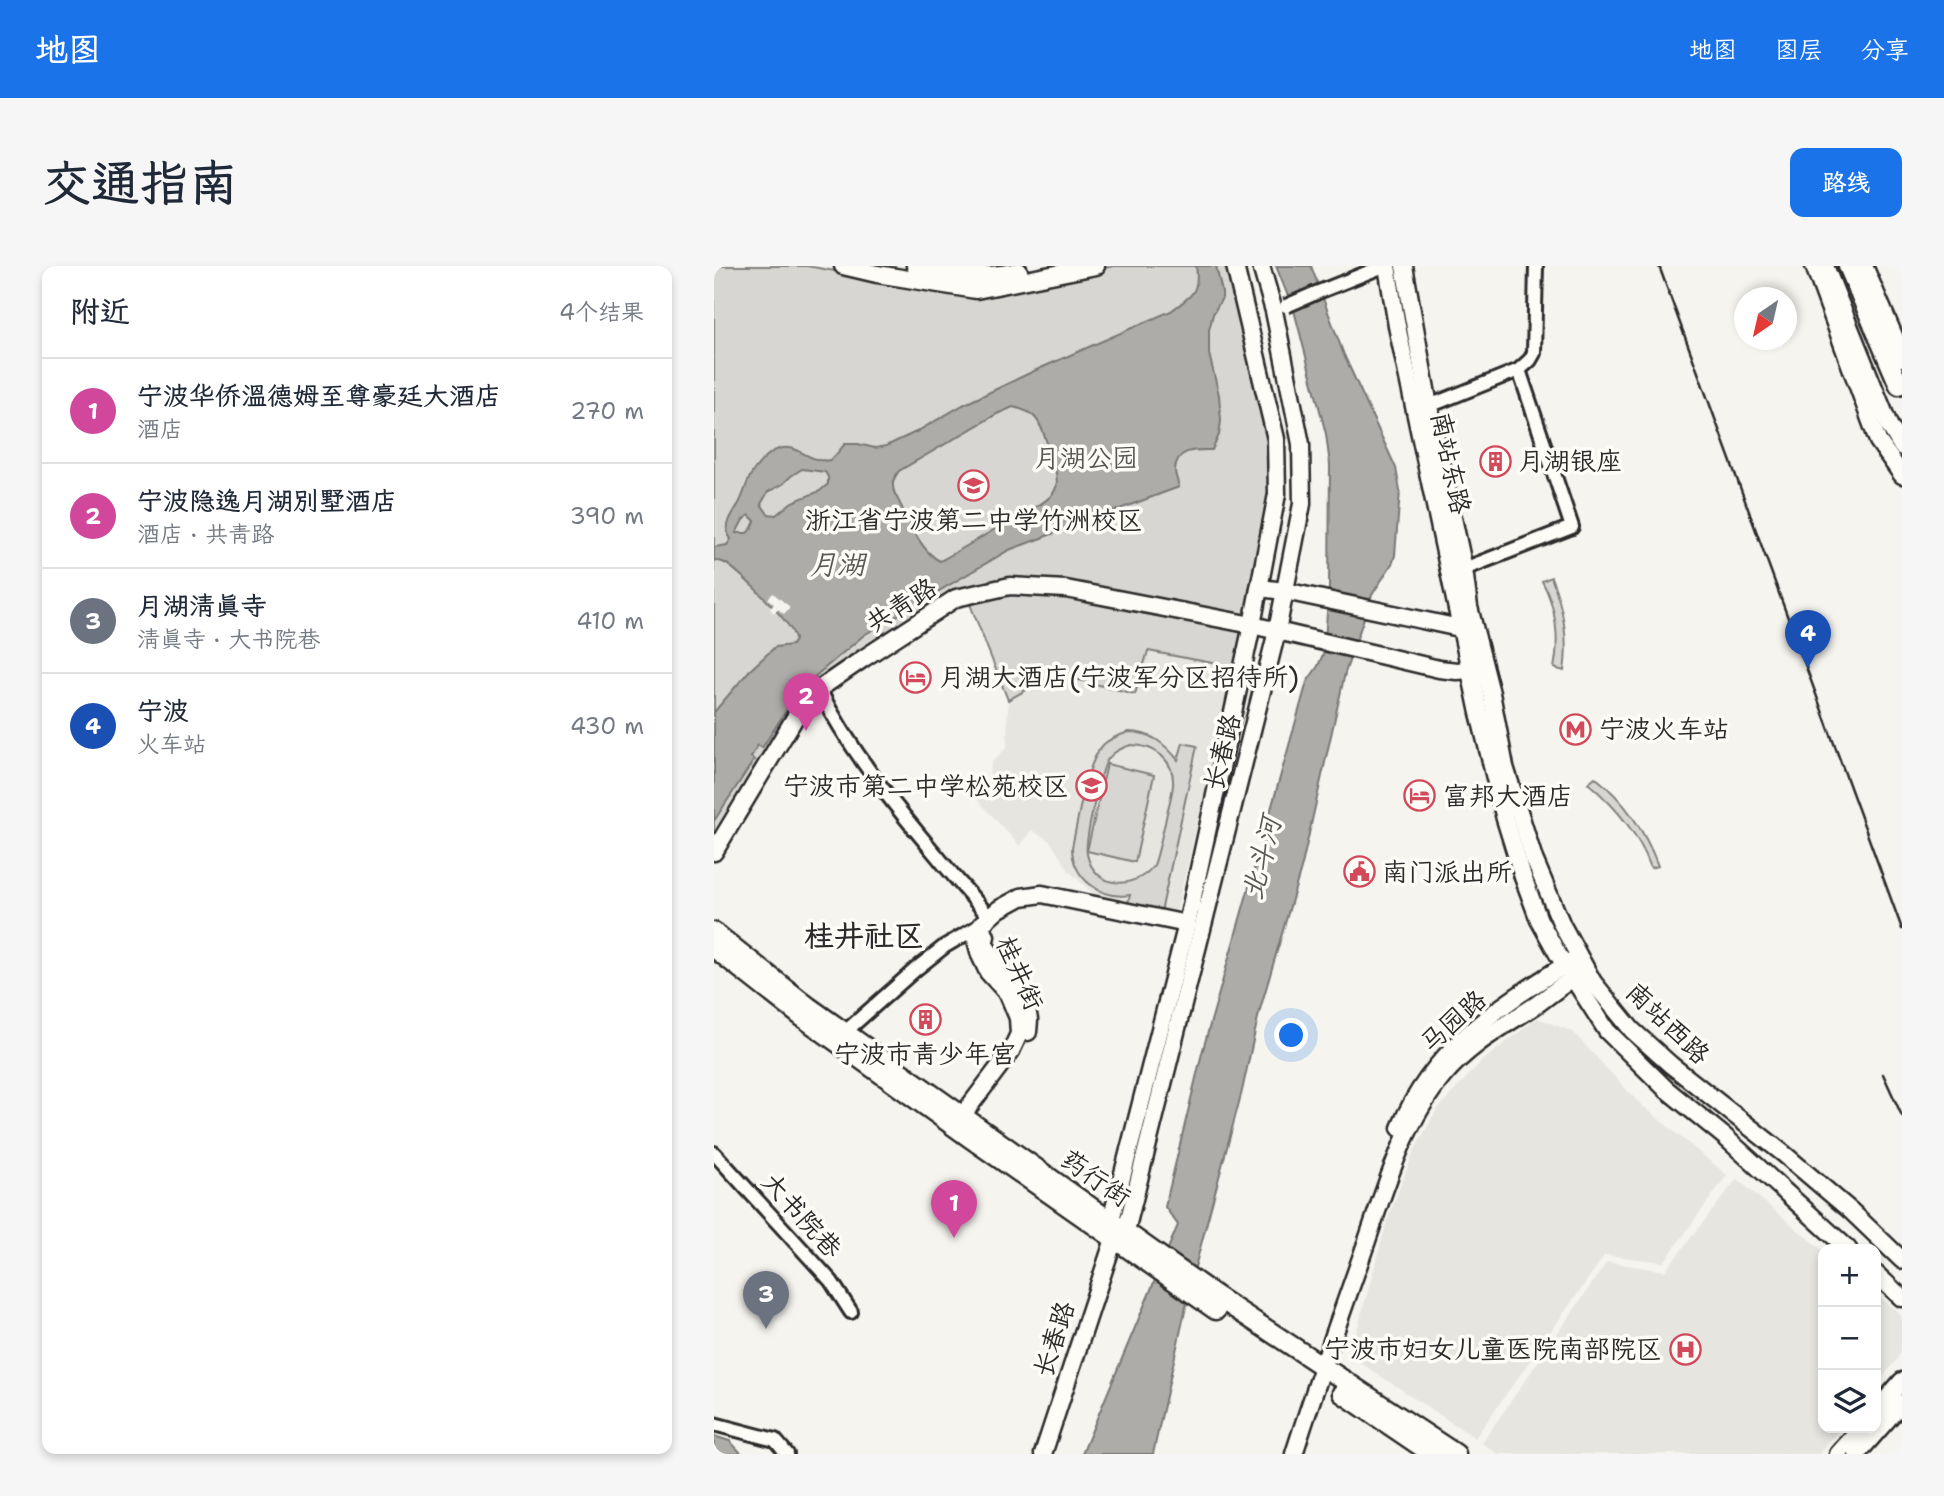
<!DOCTYPE html>
<html lang="zh">
<head>
<meta charset="utf-8">
<style>
  body { margin:0; font-family:"Shantell Sans","LXGW WenKai TC",sans-serif; background:#f6f6f7; color:#1f2937 }
  .controls { position:absolute; right:21px; bottom:21px; display:grid; overflow:hidden; border-radius:14px; box-shadow:0 4px 10px #0003 }
  .controls button { width:63px; height:63px; display:grid; place-items:center; padding:0; border:0; border-bottom:2px solid #e0e1e3; background:#fff; color:#1f2937; font:35px sans-serif }
  .compass { position:absolute; left:1020px; top:21px; width:63px; height:63px; border-radius:50%; background:#fff; box-shadow:0 4px 10px #0003; rotate:214deg }
  .you { position:absolute; left:578px; top:770px; width:24px; height:24px; margin:-18px; border:5px solid #fff; border-radius:50%; background:#1a73e8; box-shadow:0 0 0 10px #1a73e833 }
  .badge { display:grid; place-items:center; width:46px; height:46px; border-radius:50%; background:#1a73e8; color:#fff; font-size:23px; font-weight:700 }
  .pin { position:absolute; translate:-50% -58px; filter:drop-shadow(0 2px 4px #0008) }
  .pin::after { content:''; position:absolute; top:37px; width:24px; height:21px; background:inherit; clip-path:polygon(0 0,100% 0,50% 100%) }
  .list { margin:0; padding:0; list-style:none }
  h2 { display:flex; justify-content:space-between; align-items:center; height:91px; margin:0; padding:0 28px; font-size:30px }
  h2 small { font-size:23px; font-weight:400; color:#747a83 }
  .list li { display:grid; grid-template-columns:46px 1fr auto; gap:21px; align-items:center; box-sizing:border-box; height:105px; padding:0 28px; border-top:2px solid #e0e1e3 }
  .list b { display:block; font-size:26px; white-space:nowrap }
  .list p { margin:0; font-size:23px; white-space:nowrap; color:#747a83 }
  .list em { font-size:23px; font-style:normal; color:#747a83 }
  .icon { flex:none; width:38px; height:38px; fill:none; stroke:currentColor; stroke-width:2; stroke-linecap:round; stroke-linejoin:round }
  .map { position:relative; flex:none; width:1188px; height:1188px; overflow:hidden; border-radius:14px }
  header { display:flex; align-items:center; gap:42px; box-sizing:border-box; height:98px; padding:0 35px; background:#1a73e8; color:#fff }
  header strong { font-size:33px }
  nav { display:flex; gap:38px; margin-inline-start:auto; font-size:24px }
  .intro { display:flex; align-items:center; justify-content:space-between; box-sizing:border-box; height:168px; padding:0 42px }
  h1 { margin:0; font-size:49px }
  .button { padding:18px 32px; border-radius:14px; background:#1a73e8; color:#fff; font-size:24px; font-weight:700 }
  main { display:flex; gap:42px; padding:0 42px }
  aside { flex:1; background:#fff; border-radius:14px; box-shadow:0 4px 10px #0003 }
  .map>svg:first-child { display:block }
</style>
</head>
<body>
<header>
<strong>地图</strong>
<nav><a>地图</a><a>图层</a><a>分享</a></nav>
</header>
<div class="intro"><h1>交通指南</h1><a class="button">路线</a></div>
<main>
<aside>
<h2>附近<small>4个结果</small></h2>
<ul class="list">
<li><span class="badge" style="background:#d1479c">1</span><div><b>宁波华侨温德姆至尊豪廷大酒店</b><p>酒店</p></div><em>270 m</em></li>
<li><span class="badge" style="background:#d1479c">2</span><div><b>宁波隐逸月湖别墅酒店</b><p>酒店 · 共青路</p></div><em>390 m</em></li>
<li><span class="badge" style="background:#6b7280">3</span><div><b>月湖清真寺</b><p>清真寺 · 大书院巷</p></div><em>410 m</em></li>
<li><span class="badge" style="background:#1a4fb4">4</span><div><b>宁波</b><p>火车站</p></div><em>430 m</em></li>
</ul>
</aside>
<div class="map">
<svg width="1188" height="1188" viewBox="0 0 1188 1188">
  <rect width="100%" height="100%" fill="#f5f4ef"/>
  <filter id="ink" filterUnits="userSpaceOnUse"><feTurbulence type="fractalNoise" baseFrequency=".0143" numOctaves="2"/><feDisplacementMap in="SourceGraphic" scale="14" xChannelSelector="R" yChannelSelector="G"/><feConvolveMatrix kernelMatrix="1 2 1 2 8 2 1 2 1" color-interpolation-filters="sRGB"/></filter>
  <g filter="url(#ink)">
    <g fill="#e6e5e0">
      <polygon points="434,385 520,401 461,652 388,636 356,606 335,574 317,564 306,580 256,526 274,514 278,496 293,481 294,434 341,408 421,428"/>
      <polygon points="823,752 859,766 924,836 1013,909 950,996 891,989 761,1172 636,1090 673,955 700,885 722,845 767,796"/>
      <polygon points="1023,913 1109,985 1109,1162 1126,1162 1105,1188 784,1188 768,1177 893,996 951,1005"/>
      <polygon points="1162,1028 1185,1047 1188,1052 1188,1081 1184,1092 1162,1119"/>
    </g>
    <g fill="#d7d6d2" stroke="#81807e" stroke-width="2" fill-rule="evenodd">
      <polygon points="0,0 93,0 261,30 400,0 518,0 533,65 555,181 556,229 546,291 520,401 434,385 421,428 341,408 294,434 254,333 246,325 167,369 90,430 0,573"/>
      <path d="M837,311C849,341 855,373 850,405L840,402C846,374 842,340 828,315Z"/>
      <path d="M415,466C437,466 451,478 464,494L469,477L483,480L447,646L413,640L416,629C386,634 358,611 358,581C364,555 372,496 389,479C396,472 406,469 415,466ZM417,479C440,479 461,494 459,519C458,531 453,544 451,557C447,571 445,586 440,599C421,625 380,623 373,588C370,577 387,502 394,493C400,485 408,482 417,479Z"/>
      <polygon points="393,498 440,509 421,596 373,585"/>
      <path d="M881,511C910,534 931,565 944,600L937,602C925,568 901,540 874,517Z"/>
    </g>
    <g fill="#adaca9" stroke="#797877" stroke-width="2" fill-rule="evenodd">
      <path d="M482,0H502L508,26V32L499,48L495,64V88L505,129L507,155L505,169L498,184C482,184 462,182 461,204C461,210 464,215 465,221L295,284L150,369L86,423L48,482L44,479L37,491L40,494L0,555V446L35,405L61,381L78,379C79,377 81,375 81,374C82,360 24,304 11,297C7,295 4,295 0,294V281L13,279L17,273C8,262 18,249 24,239C31,228 32,214 40,204C51,189 66,175 85,185C92,189 97,192 105,194C109,194 113,195 116,194C121,191 127,182 131,178H144L161,182L172,180L202,166L249,139L320,105L457,45C477,30 486,27 482,0ZM299,141C323,146 326,156 333,177C337,189 347,214 341,224C333,239 309,246 296,254C273,268 250,282 226,295C205,285 192,248 181,228C177,219 179,213 185,205L283,148ZM88,203L111,206L114,211V218L106,225L78,236L62,249L54,248L47,238L54,226L69,218L77,210ZM35,249L41,255L38,262L33,267H22L29,254Z"/>
      <polygon points="562,0 597,0 630,89 682,202 686,225 681,289 679,296 658,329 631,407 588,599 545,747 528,825 480,1005 439,1188 368,1188 464,959 451,941 488,787 593,416 604,400 610,386 615,321 616,199 612,168 581,48"/>
      <polygon points="0,1170 16,1175 28,1188 7,1188 0,1183"/>
    </g>
    <polygon fill="#f5f4ef" points="59,327 76,341 70,348 64,343 60,347 56,343 60,338 54,333"/>
    <g fill="none" stroke-linecap="round" stroke-linejoin="round">
      <defs>
        <g id="street">
          <polyline points="602,27 670,0"/>
          <polyline points="805,104 816,94 820,87 822,0"/>
          <polyline points="715,140 805,104 858,261 750,303"/>
          <path d="M105,423C135,483 179,538 223,590C240,611 258,630 275,651"/>
          <polyline points="131,766 202,703 231,680 267,659"/>
          <polyline points="0,887 117,1015 137,1046"/>
          <polyline points="0,1158 61,1174 73,1188"/>
        </g>
        <g id="secondary">
          <polyline points="129,0 163,8 262,24 382,0"/>
          <path d="M201,0C235,8 271,13 305,5"/>
          <polyline points="673,0 683,60 765,447 791,553 809,611 825,654 845,690 893,765 952,823 1011,871 1134,983"/>
          <polyline points="690,0 715,140 750,303 755,341 777,427 791,501 820,593 848,659 879,716 918,764 957,799 1070,888 1137,945 1188,994"/>
          <polyline points="1100,0 1164,175 1188,209"/>
          <polyline points="1111,0 1175,159 1188,181"/>
          <polyline points="545,322 571,325 755,364"/>
          <polyline points="0,586 85,445 105,423 150,392 242,332 296,320 352,323 538,359 725,403 743,405 767,403"/>
          <polyline points="272,670 270,678 312,737 315,754 314,766"/>
          <polyline points="248,850 297,785 305,768 304,752 294,728 274,706 266,689 262,674 267,659 285,643 307,631 328,628 473,658"/>
          <path d="M686,862C719,781 786,740 857,695"/>
          <polyline points="402,972 412,965 563,365 588,238 587,178 560,45 547,0"/>
          <polyline points="1162,1008 1188,1032"/>
          <polyline points="1162,1145 1188,1115"/>
          <polyline points="329,1188 400,973 397,954 473,658 538,359 563,228 562,173 521,0"/>
          <path d="M580,1188C601,1122 624,1057 647,992C669,930 687,860 730,809C756,778 789,761 822,739C836,729 850,717 866,708"/>
          <polyline points="1124,1188 1147,1162"/>
          <polyline points="1143,1188 1188,1137"/>
        </g>
        <g id="primary">
          <polyline points="1134,0 1185,119"/>
          <polyline points="1149,0 1188,91"/>
          <polyline points="0,666 95,741 502,1030 742,1188"/>
          <polyline points="0,682 88,751 256,872 502,1044"/>
          <polyline points="628,1127 718,1188"/>
        </g>
      </defs>
      <use href="#street" stroke="#2b2b2b" stroke-width="18"/>
      <use href="#secondary" stroke="#2b2b2b" stroke-width="21"/>
      <use href="#primary" stroke="#2b2b2b" stroke-width="23"/>
      <use href="#street" stroke="#fdfcf7" stroke-width="12"/>
      <use href="#secondary" stroke="#fdfcf7" stroke-width="16"/>
      <use href="#primary" stroke="#fdfcf7" stroke-width="18"/>
      <g stroke="#2b2b2b" stroke-width="2.5">
        <polyline points="945,0 1188,663"/>
        <polyline points="1169,808 1188,850"/>
      </g>
      <defs>
        <polyline id="street-bridge" points="572,40 602,27"/>
      </defs>
      <use href="#street-bridge" stroke="#2b2b2b" stroke-width="18" stroke-linecap="butt"/>
      <use href="#street-bridge" stroke="#fdfcf7" stroke-width="12"/>
    </g>
  </g>
  <defs>
    <symbol id="building-ring" viewBox="-11 -11 22 22"><circle r="9.5" fill="#fdfcf7" stroke="#d1495b" stroke-width="1.5"/><path d="M-4-6H4V6H1V3H-1V6H-4ZM-2.5-4.3h1.7v1.8h-1.7ZM.8-4.3h1.7v1.8H.8ZM-2.5-1h1.7V.8h-1.7ZM.8-1h1.7V.8H.8Z" fill="#d1495b"/></symbol>
    <symbol id="school-ring" viewBox="-11 -11 22 22"><circle r="9.5" fill="#fdfcf7" stroke="#d1495b" stroke-width="1.5"/><path d="M0-5L7-2L0 1L-7-2ZM-4 1L0 2.5L4 1V4Q0 6-4 4Z" fill="#d1495b"/></symbol>
    <symbol id="hotel-ring" viewBox="-11 -11 22 22"><circle r="9.5" fill="#fdfcf7" stroke="#d1495b" stroke-width="1.5"/><path d="M-6-4.5h1.5V1H6V5H4.5V3h-9V5H-6ZM-4 0a1.8 1.8 0 1 1 3.6 0ZM.5 0V-2.5h3Q6-2.5 6 0Z" fill="#d1495b"/></symbol>
    <symbol id="metro-ring" viewBox="-11 -11 22 22"><circle r="9.5" fill="#fdfcf7" stroke="#d1495b" stroke-width="1.5"/><path d="M-5.5 5V-5H-3L0 0L3-5H5.5V5H3V-.5L0 4L-3-.5V5Z" fill="#d1495b"/></symbol>
    <symbol id="civic-ring" viewBox="-11 -11 22 22"><circle r="9.5" fill="#fdfcf7" stroke="#d1495b" stroke-width="1.5"/><path d="M-.6-6.5H3V-4.5H.6V-3L4-1V1h2V6H-6V1h2V-1L-.6-3ZM-1.2 2.5V6h2.4V2.5Z" fill="#d1495b"/></symbol>
    <symbol id="hospital-ring" viewBox="-11 -11 22 22"><circle r="9.5" fill="#fdfcf7" stroke="#d1495b" stroke-width="1.5"/><path d="M-5-5h3v3.5h4V-5h3V5h-3V1.5h-4V5h-3Z" fill="#d1495b"/></symbol>
  </defs>
  <g fill-rule="evenodd">
    <use href="#building-ring" x="764" y="178" width="35" height="35"/>
    <use href="#school-ring" x="242" y="202" width="35" height="35"/>
    <use href="#hotel-ring" x="184" y="394" width="35" height="35"/>
    <use href="#metro-ring" x="844" y="446" width="35" height="35"/>
    <use href="#school-ring" x="360" y="502" width="35" height="35"/>
    <use href="#hotel-ring" x="688" y="512" width="35" height="35"/>
    <use href="#civic-ring" x="628" y="588" width="35" height="35"/>
    <use href="#building-ring" x="194" y="736" width="35" height="35"/>
    <use href="#hospital-ring" x="954" y="1066" width="35" height="35"/>
  </g>
  <g text-anchor="middle" stroke-width="7" stroke-linejoin="round" paint-order="stroke">
    <g font-size="26" fill="#565655" stroke="#fdfcf7">
      <text x="372" y="201">月湖公园</text>
    </g>
    <g font-size="26" fill="#2b2b2b" stroke="#fdfcf7" text-anchor="start">
      <text x="804" y="204">月湖银座</text>
      <text x="260" y="263" text-anchor="middle">浙江省宁波第二中学竹洲校区</text>
      <text x="225" y="420">月湖大酒店(宁波军分区招待所)</text>
      <text x="885" y="472">宁波火车站</text>
      <text x="355" y="529" text-anchor="end">宁波市第二中学松苑校区</text>
      <text x="729" y="539">富邦大酒店</text>
      <text x="668" y="615">南门派出所</text>
      <text x="211" y="797" text-anchor="middle">宁波市青少年宫</text>
      <text x="948" y="1092" text-anchor="end">宁波市妇女儿童医院南部院区</text>
    </g>
    <g font-size="26" fill="#2b2b2b" stroke="#fdfcf7">
      <text transform="translate(737 197) rotate(78)" y="9">南站东路</text>
      <text transform="translate(187 339) rotate(-32)" y="9">共青路</text>
      <text transform="translate(508 486) rotate(-76)" y="9">长春路</text>
      <text transform="translate(306 707) rotate(66)" y="9">桂井街</text>
      <text transform="translate(739 755) rotate(-42)" y="9">马园路</text>
      <text transform="translate(954 757) rotate(44)" y="9">南站西路</text>
      <text transform="translate(382 912) rotate(35)" y="9">药行街</text>
      <text transform="translate(88 949) rotate(48)" y="9">大书院巷</text>
      <text transform="translate(340 1073) rotate(-72)" y="9">长春路</text>
    </g>
    <g font-size="28" font-style="italic" fill="#585857" stroke="#fdfcf7">
      <text x="123" y="308">月湖</text>
      <text transform="translate(547 592) rotate(-76)" y="10">北斗河</text>
    </g>
    <g font-size="30" font-weight="bold" fill="#2b2b2b" stroke="#fdfcf7">
      <text x="150" y="680">桂井社区</text>
    </g>
  </g>
</svg>
<div class="controls">
<button>+</button>
<button>−</button>
<button><svg class="icon" aria-label="layers" viewBox="0 0 24 24"><path d="M12 4l9 5-9 5-9-5zM3 14l9 5 9-5"/></svg></button>
</div>
<svg class="compass" viewBox="-18 -18 36 36"><path d="M0-13l5 13h-10z" fill="#e53935"/><path d="M0 13l5-13h-10z" fill="#747a83"/></svg>
<div class="you"></div>
<div class="pin badge" style="left:240px;top:972px;background:#d1479c">1</div>
<div class="pin badge" style="left:92px;top:465px;background:#d1479c">2</div>
<div class="pin badge" style="left:52px;top:1063px;background:#6b7280">3</div>
<div class="pin badge" style="left:1094px;top:402px;background:#1a4fb4">4</div>
</div>
</main>
</body>
</html>
